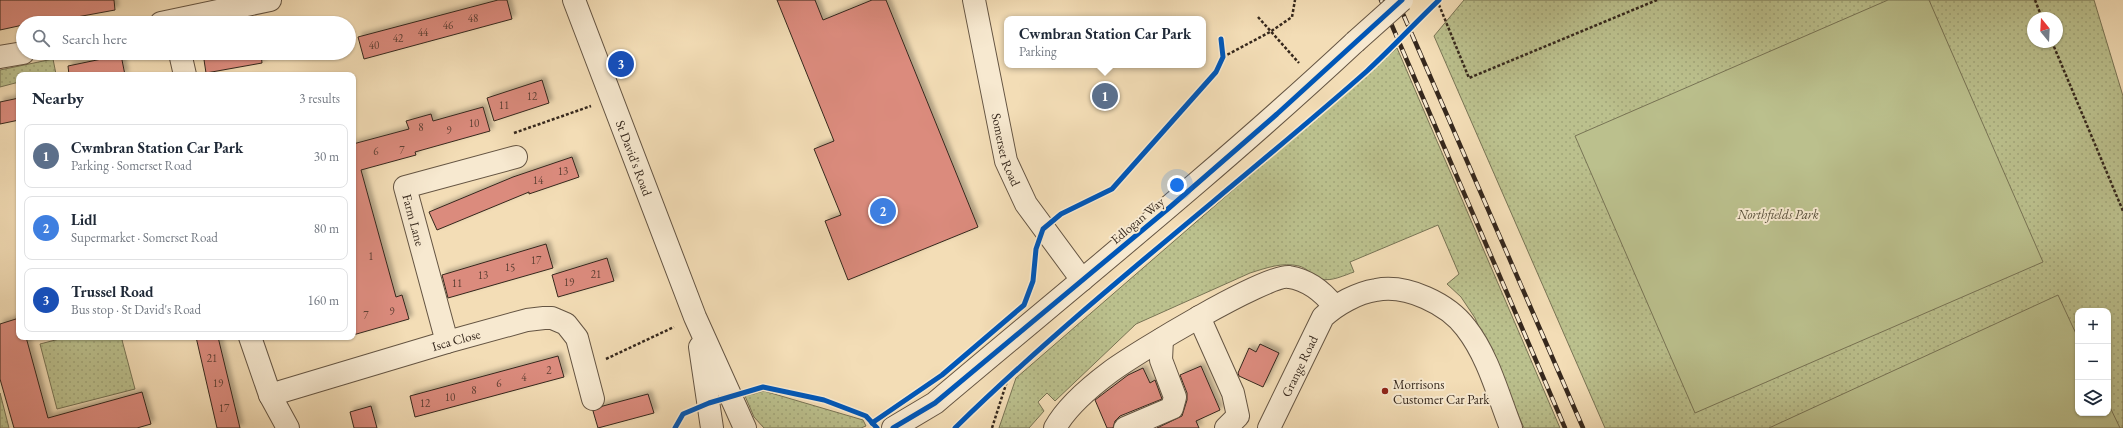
<!DOCTYPE html>
<html lang="en">
<head>
<meta charset="utf-8">
<style>
  body { margin:0; font-family:"EB Garamond",serif; background:#f6f6f7; color:#1f2937 }
  .controls { position:absolute; right:12px; bottom:12px; display:grid; overflow:hidden; border-radius:8px; box-shadow:0 1px 3px #0004 }
  .controls button { width:36px; height:36px; display:grid; place-items:center; padding:0; border:0; border-bottom:1px solid #e0e1e3; background:#fff; color:#1f2937; font:20px sans-serif }
  .compass { position:absolute; left:2027px; top:12px; width:36px; height:36px; border-radius:50%; background:#fff; box-shadow:0 1px 3px #0004; rotate:342deg }
  .you { position:absolute; left:1177px; top:185px; width:14px; height:14px; margin:-10px; border:3px solid #fff; border-radius:50%; background:#1a73e8; box-shadow:0 0 0 6px #1a73e833 }
  .badge { display:grid; place-items:center; width:26px; height:26px; border-radius:50%; background:#8f2418; color:#fff; font-size:13px; font-weight:700 }
  .pin { position:absolute; translate:-50% -50%; border:2px solid #fff; box-shadow:0 1px 4px #0006 }
  .popup { position:absolute; left:1004px; top:16px; width:202px; height:52px; box-sizing:border-box; display:grid; place-content:center; border-radius:8px; background:#fff; filter:drop-shadow(0 1px 3px #0005); font-size:13px; white-space:nowrap; color:#747a83 }
  .popup b { font-size:15px; color:#1f2937 }
  .popup::after { content:''; position:absolute; left:50%; top:100%; margin-left:-8px; border:8px solid transparent; border-top-color:#fff }
  .list { margin:0; padding:0; list-style:none }
  h2 { display:flex; justify-content:space-between; align-items:center; height:52px; margin:0; padding:0 16px; font-size:17px }
  h2 small { font-size:13px; font-weight:400; color:#747a83 }
  .list li { display:grid; grid-template-columns:26px 1fr auto; gap:12px; align-items:center; box-sizing:border-box; height:64px; margin:0 8px 8px; padding:0 8px; border:1px solid #e0e1e3; border-radius:8px }
  .list b { display:block; font-size:15px; white-space:nowrap }
  .list p { margin:0; font-size:13px; white-space:nowrap; color:#747a83 }
  .list em { font-size:13px; font-style:normal; color:#747a83 }
  .icon { flex:none; width:22px; height:22px; fill:none; stroke:currentColor; stroke-width:2; stroke-linecap:round; stroke-linejoin:round }
  .map { position:relative; flex:none; width:2123px; height:428px; overflow:hidden }
  .search { position:absolute; background:#fff; box-shadow:0 1px 3px #0004; left:16px; top:16px; width:340px; height:44px; display:flex; align-items:center; gap:10px; box-sizing:border-box; padding:0 14px; border-radius:22px; color:#747a83; font-size:15px }
  .panel { position:absolute; background:#fff; box-shadow:0 1px 3px #0004; left:16px; top:72px; width:340px; height:268px; border-radius:8px }
  .map>svg:first-child { display:block }
</style>
</head>
<body>
<div class="map">
<svg width="2123" height="428" viewBox="0 0 2123 428">
  <defs>
    <pattern id="grass-dots" width="8" height="8" patternUnits="userSpaceOnUse"><rect width="8" height="8" fill="#bbc08d"/><path d="M2 2h.1M6 6h.1" fill="none" stroke="#a1a579" stroke-width="1.8" stroke-linecap="round"/></pattern>
    <filter id="shadow"><feDropShadow dx="3.5" dy="-3.5" stdDeviation="2" flood-color="#0004"/></filter>
  </defs>
  <rect width="100%" height="100%" fill="#f3ddb6"/>
  <filter id="stains"><feTurbulence type="fractalNoise" baseFrequency=".005" numOctaves="4"/><feColorMatrix values="0 0 0 0 .2 0 0 0 0 .09 0 0 0 0 .02 0 0 0 .5 -.17"/></filter>
  <radialGradient id="worn" r=".72"><stop offset=".6" stop-color="#630" stop-opacity="0"/><stop offset="1" stop-color="#630" stop-opacity=".3"/></radialGradient>
  <g fill="url(#grass-dots)" stroke="#787455" fill-rule="evenodd">
    <path d="M1464,0H2094L2123,96V428H1605L1434,36ZM2033,18H2057V42H2033ZM2078,311H2108V413H2078Z"/>
    <path d="M1397,48L1560,428H1524L1475,318L1461,297L1447,284L1459,274L1438,225L1350,262L1354,272C1345,275 1331,282 1321,279C1313,276 1307,268 1299,266C1282,262 1266,268 1250,273L1136,324L1055,401L1047,393L1038,402L1044,411L1029,428H999L1016,378Z"/>
    <polygon points="53,59 56,74 19,75 19,82 0,87 0,70"/>
    <polygon points="67,337 132,337 122,340 135,389 57,409 40,344"/>
    <polygon points="764,391 863,420 866,426 861,428 764,428 754,417 745,396"/>
    <polygon points="0,393 9,428 0,428"/>
  </g>
  <g fill="#bbc08d" stroke="#787455">
    <polygon points="1888,0 1929,0 2043,262 1695,413 1575,136"/>
    <polygon points="2058,295 2078,338 2078,413 2108,413 2108,403 2120,428 1769,428"/>
  </g>
  <g fill="#db8b7d" stroke="#36281d" filter="url(#shadow)">
    <polygon points="0,0 114,0 115,10 44,23 23,23 23,25 0,30"/>
    <polygon points="498,0 507,0 512,19 364,59 358,37"/>
    <polygon points="777,0 815,0 823,20 872,0 886,0 978,227 848,280 825,221 841,215 814,149 834,141"/>
    <polygon points="203,53 261,53 262,63 206,73"/>
    <polygon points="121,55 125,75 69,75 68,66"/>
    <polygon points="542,80 549,103 494,121 487,98"/>
    <polygon points="19,98 19,120 0,124 0,102"/>
    <polygon points="483,107 490,131 415,152 416,155 361,170 396,297 402,295 409,319 353,335 353,144 409,129 406,121 431,114 433,121"/>
    <polygon points="572,157 579,177 529,194 529,192 437,230 429,212 513,177"/>
    <polygon points="546,244 553,268 448,298 442,275"/>
    <polygon points="607,258 614,281 558,297 552,275"/>
    <polygon points="19,318 19,337 26,337 48,418 142,392 151,424 137,428 14,428 0,379 0,324"/>
    <polygon points="196,337 218,337 240,428 217,428"/>
    <polygon points="1260,344 1279,353 1263,387 1239,376 1238,373 1249,348 1256,352"/>
    <polygon points="558,356 564,377 415,417 410,396"/>
    <polygon points="1201,366 1220,410 1196,421 1199,428 1157,428 1182,416 1187,400 1187,393 1180,375"/>
    <polygon points="1143,368 1150,383 1155,380 1162,399 1120,416 1115,421 1113,428 1107,428 1095,400 1128,375"/>
    <polygon points="648,394 654,413 598,428 593,411 603,406"/>
    <polygon points="371,406 377,428 354,428 350,412"/>
  </g>
  <g fill="none" stroke-linecap="round" stroke-linejoin="round">
    <defs>
      <g id="minor">
        <path id="s1" d="M574,0L695,317L745,428"/>
        <path id="s2" d="M974,0L1006,161L1026,204L1082,280"/>
        <polyline points="161,23 270,0"/>
        <polyline points="180,53 185,75"/>
        <polyline points="0,57 23,53"/>
        <polyline points="1199,317 1233,393 1238,416 1226,428"/>
        <polyline points="250,337 270,395 288,428"/>
        <polyline points="447,342 405,187 516,157"/>
        <polyline points="700,347 712,428"/>
        <path id="s3" d="M270,395L447,342L527,320L544,318H552L566,324L577,338L593,399"/>
        <path d="M893,428L935,403C1076,284 1220,168 1355,42"/>
        <path d="M1055,428C1067,406 1090,387 1110,372C1134,354 1266,274 1289,277C1308,280 1323,292 1334,306"/>
        <polyline points="1125,428 1172,408 1175,397 1161,360 1162,339"/>
        <path id="s4" d="M1269,428L1323,317C1337,304 1357,293 1376,290C1407,284 1448,304 1466,328C1488,356 1498,395 1511,428"/>
      </g>
    </defs>
    <use href="#minor" stroke="#655543" stroke-width="24"/>
    <g stroke="#36281d" stroke-width="2.5" stroke-dasharray="3 2" stroke-linecap="butt">
      <polyline points="1437,0 1469,78 1657,0"/>
      <polyline points="2035,0 2042,18"/>
      <polyline points="1258,17 1299,63"/>
      <polyline points="2052,42 2123,211"/>
      <polyline points="1223,57 1270,32 1292,17 1295,0"/>
      <polyline points="514,133 591,106"/>
      <polyline points="606,359 674,327"/>
      <polyline points="992,428 1008,378"/>
    </g>
    <use href="#minor" stroke="#f7e9d0" stroke-width="22"/>
    <defs>
      <g id="rail">
        <polyline points="1381,0 1565,428"/>
        <polyline points="1397,0 1583,428"/>
      </g>
    </defs>
    <use href="#rail" stroke="#36281d" stroke-width="4.5"/>
    <use href="#rail" stroke="#f7e9d0" stroke-width="3" stroke-dasharray="9" stroke-linecap="butt"/>
    <defs>
      <polyline id="minor-bridge" points="1355,42 1402,0"/>
    </defs>
    <use href="#minor-bridge" stroke="#655543" stroke-width="24" stroke-linecap="butt"/>
    <use href="#minor-bridge" stroke="#f7e9d0" stroke-width="22"/>
    <defs>
      <g id="cycleway">
        <polyline points="872,423 942,375 1024,305 1033,281 1036,249 1043,229 1061,214 1112,189 1216,72 1223,57 1221,39"/>
        <polyline points="675,428 683,414 709,403 763,387 824,400 866,416 877,428"/>
        <polyline points="893,428 935,403 1169,208 1277,114 1402,0"/>
        <path d="M955,428C1085,301 1231,191 1367,71C1392,48 1415,23 1439,0"/>
      </g>
    </defs>
    <use href="#cycleway" stroke="#f7e9d0" stroke-width="8"/>
    <use href="#cycleway" stroke="#0057b8" stroke-width="5"/>
  </g>
  <circle fill="#8f2418" stroke="#f7e9d0" stroke-width="1.5" cx="1385" cy="391" r="4"/>
  <g text-anchor="middle" stroke-width="4" stroke-linejoin="round" paint-order="stroke">
    <g font-size="11" fill="#5f4135">
      <text x="473" y="22">48</text>
      <text x="448" y="29">46</text>
      <text x="423" y="36">44</text>
      <text x="398" y="42">42</text>
      <text x="374" y="49">40</text>
      <text x="532" y="100">12</text>
      <text x="504" y="109">11</text>
      <text x="474" y="127">10</text>
      <text x="421" y="131">8</text>
      <text x="449" y="134">9</text>
      <text x="402" y="154">7</text>
      <text x="376" y="155">6</text>
      <text x="563" y="175">13</text>
      <text x="538" y="184">14</text>
      <text x="371" y="260">1</text>
      <text x="536" y="264">17</text>
      <text x="510" y="271">15</text>
      <text x="596" y="278">21</text>
      <text x="483" y="279">13</text>
      <text x="569" y="286">19</text>
      <text x="457" y="287">11</text>
      <text x="392" y="315">9</text>
      <text x="366" y="319">7</text>
      <text x="212" y="362">21</text>
      <text x="549" y="374">2</text>
      <text x="524" y="381">4</text>
      <text x="218" y="387">19</text>
      <text x="499" y="387">6</text>
      <text x="474" y="394">8</text>
      <text x="450" y="401">10</text>
      <text x="425" y="407">12</text>
      <text x="224" y="412">17</text>
    </g>
    <g font-size="13" fill="#36281d" stroke="#f7e9d0">
      <text dy="5" stroke="none"><textPath href="#s2" startOffset="153">Somerset Road</textPath></text>
      <text dy="5" stroke="none"><textPath href="#s1" startOffset="169">St David's Road</textPath></text>
      <text transform="translate(414 220) rotate(75)" y="5">Farm Lane</text>
      <text transform="translate(1137 220) rotate(-40)" y="5">Edlogan Way</text>
      <text dy="5" stroke="none"><textPath href="#s3" startOffset="194">Isca Close</textPath></text>
      <text dy="5" stroke="none"><textPath href="#s4" startOffset="69">Grange Road</textPath></text>
    </g>
    <g font-size="13" font-style="italic" fill="#574e39" stroke="#f7e9d0">
      <text x="1778" y="219">Northfields Park</text>
    </g>
    <g font-size="13" fill="#36281d" stroke="#f7e9d0" text-anchor="start">
      <text x="1393" y="389">Morrisons<tspan x="1393" dy="15">Customer Car Park</tspan></text>
    </g>
  </g>
  <rect width="100%" height="100%" filter="url(#stains)"/>
  <rect width="100%" height="100%" fill="url(#worn)"/>
</svg>
<div class="controls">
<button>+</button>
<button>−</button>
<button><svg class="icon" aria-label="layers" viewBox="0 0 24 24"><path d="M12 4l9 5-9 5-9-5zM3 14l9 5 9-5"/></svg></button>
</div>
<svg class="compass" viewBox="-18 -18 36 36"><path d="M0-13l5 13h-10z" fill="#e53935"/><path d="M0 13l5-13h-10z" fill="#747a83"/></svg>
<div class="you"></div>
<div class="pin badge" style="left:1105px;top:96px;background:#5c6f8a">1</div>
<div class="popup"><b>Cwmbran Station Car Park</b>Parking</div>
<div class="pin badge" style="left:883px;top:211px;background:#3f7fe0">2</div>
<div class="pin badge" style="left:621px;top:64px;background:#1a4fb4">3</div>
<div class="search"><svg class="icon" aria-label="search" viewBox="0 0 24 24"><circle cx="10" cy="10" r="6"/><path d="M15 15l6 6"/></svg>Search here</div>
<section class="panel">
<h2>Nearby<small>3 results</small></h2>
<ul class="list">
<li><span class="badge" style="background:#5c6f8a">1</span><div><b>Cwmbran Station Car Park</b><p>Parking · Somerset Road</p></div><em>30 m</em></li>
<li><span class="badge" style="background:#3f7fe0">2</span><div><b>Lidl</b><p>Supermarket · Somerset Road</p></div><em>80 m</em></li>
<li><span class="badge" style="background:#1a4fb4">3</span><div><b>Trussel Road</b><p>Bus stop · St David's Road</p></div><em>160 m</em></li>
</ul>
</section>
</div>
</body>
</html>
